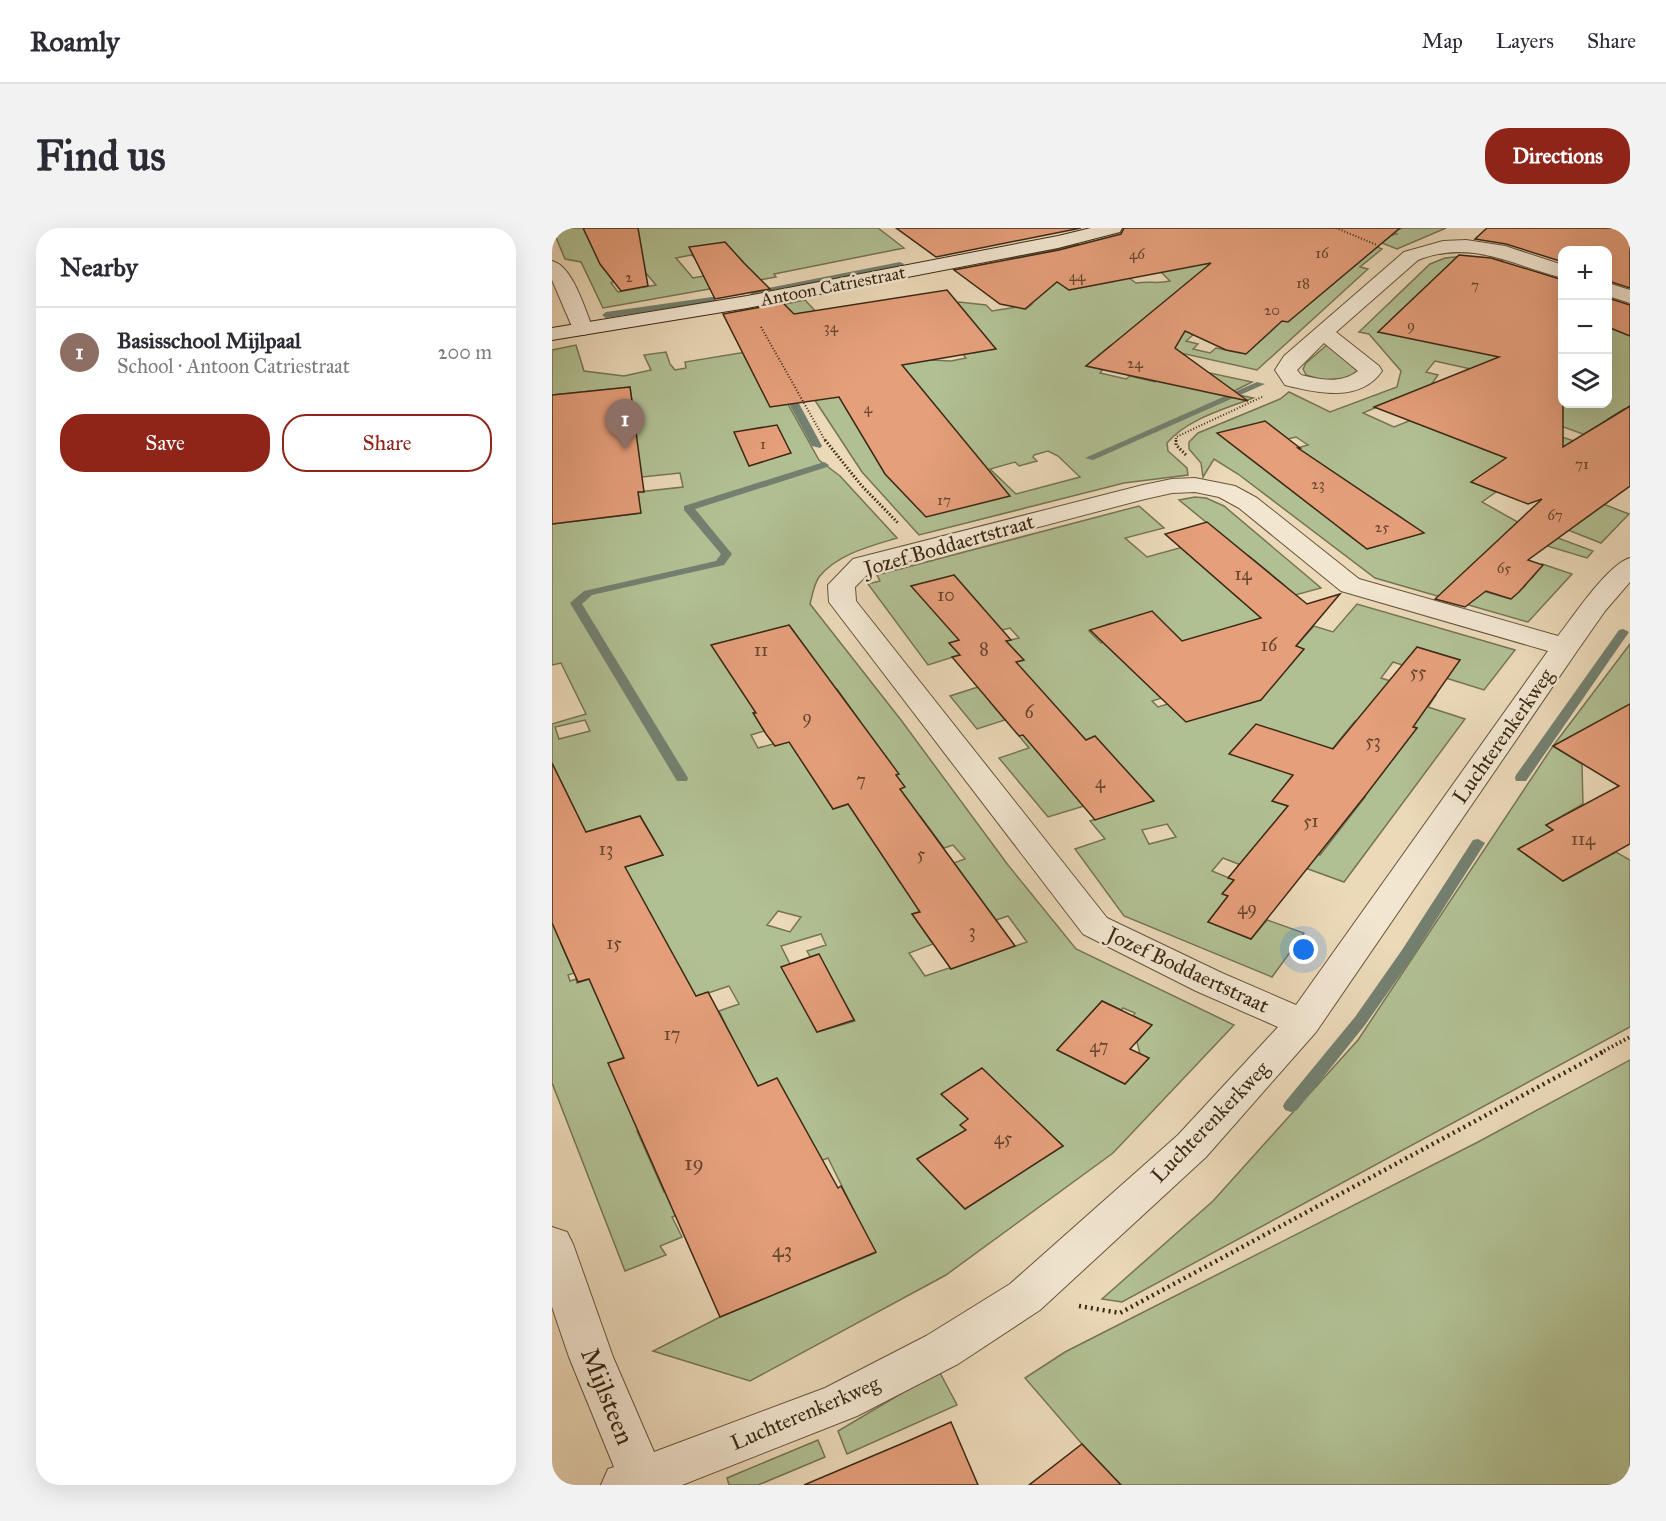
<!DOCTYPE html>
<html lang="en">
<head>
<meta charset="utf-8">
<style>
  body { margin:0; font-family:"IM FELL Great Primer",serif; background:#f2f2f3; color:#2b2b33 }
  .controls { position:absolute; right:18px; top:18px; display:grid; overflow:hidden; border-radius:12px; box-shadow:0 6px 24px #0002 }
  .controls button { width:54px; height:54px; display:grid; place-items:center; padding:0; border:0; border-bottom:2px solid #e1e1e2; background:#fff; color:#2b2b33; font:30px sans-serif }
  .you { position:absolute; left:752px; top:722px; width:21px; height:21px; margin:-15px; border:4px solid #fff; border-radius:50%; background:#1a73e8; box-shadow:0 0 0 9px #1a73e833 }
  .badge { display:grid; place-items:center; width:39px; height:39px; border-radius:50%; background:#8f2418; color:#fff; font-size:20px; font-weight:700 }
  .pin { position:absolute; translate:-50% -50px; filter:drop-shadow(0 2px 3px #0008) }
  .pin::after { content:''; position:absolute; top:32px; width:21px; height:18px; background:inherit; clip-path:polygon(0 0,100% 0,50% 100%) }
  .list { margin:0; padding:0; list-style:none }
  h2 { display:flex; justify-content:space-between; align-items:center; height:78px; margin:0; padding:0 24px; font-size:26px }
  h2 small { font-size:20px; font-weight:400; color:#7c7c81 }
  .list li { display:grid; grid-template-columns:39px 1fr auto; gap:18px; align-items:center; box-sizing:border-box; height:90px; padding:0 24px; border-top:2px solid #e1e1e2 }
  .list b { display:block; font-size:22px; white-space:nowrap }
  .list p { margin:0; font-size:20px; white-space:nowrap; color:#7c7c81 }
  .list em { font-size:20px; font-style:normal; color:#7c7c81 }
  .actions { display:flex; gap:12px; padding:18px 24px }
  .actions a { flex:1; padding:14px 0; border:2px solid #8f2418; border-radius:24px; text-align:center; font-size:21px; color:#8f2418 }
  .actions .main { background:#8f2418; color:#fff }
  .icon { flex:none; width:33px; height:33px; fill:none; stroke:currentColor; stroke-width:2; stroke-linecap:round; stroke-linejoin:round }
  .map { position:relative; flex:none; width:1078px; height:1257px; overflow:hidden; border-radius:24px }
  header { display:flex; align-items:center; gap:36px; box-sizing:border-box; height:84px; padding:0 30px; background:#fff; border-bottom:2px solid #e1e1e2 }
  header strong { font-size:28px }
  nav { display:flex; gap:33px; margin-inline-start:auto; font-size:21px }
  .intro { display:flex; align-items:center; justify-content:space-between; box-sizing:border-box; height:144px; padding:0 36px }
  h1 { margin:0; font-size:42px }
  .button { padding:15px 27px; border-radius:24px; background:#8f2418; color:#fff; font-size:21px; font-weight:700 }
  main { display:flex; gap:36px; padding:0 36px }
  aside { flex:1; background:#fff; border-radius:24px; box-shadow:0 6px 24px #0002 }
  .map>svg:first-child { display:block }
</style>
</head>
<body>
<header>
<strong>Roamly</strong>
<nav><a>Map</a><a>Layers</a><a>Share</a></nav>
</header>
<div class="intro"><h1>Find us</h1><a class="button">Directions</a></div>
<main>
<aside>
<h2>Nearby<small></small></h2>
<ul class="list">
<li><span class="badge" style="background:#8d6e63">1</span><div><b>Basisschool Mijlpaal</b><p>School · Antoon Catriestraat</p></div><em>200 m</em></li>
</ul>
<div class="actions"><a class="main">Save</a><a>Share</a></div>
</aside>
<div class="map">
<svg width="1078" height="1257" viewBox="0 0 1078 1257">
  <rect width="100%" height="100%" fill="#ebd9b8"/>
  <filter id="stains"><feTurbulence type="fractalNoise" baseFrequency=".00333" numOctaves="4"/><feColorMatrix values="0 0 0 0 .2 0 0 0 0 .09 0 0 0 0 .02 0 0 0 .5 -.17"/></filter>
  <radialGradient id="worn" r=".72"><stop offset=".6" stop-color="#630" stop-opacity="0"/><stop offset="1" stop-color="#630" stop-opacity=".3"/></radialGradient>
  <g fill="#b1c093" stroke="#767454" stroke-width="1.5" fill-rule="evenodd">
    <path d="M0,0H326L352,20L222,46L224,49L51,80L29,34L13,31ZM139,27L143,29L179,43L141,50L124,30ZM87,37L104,57L66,64L59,55Z"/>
    <path d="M752,0H779L830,21L808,39L816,41L705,142L584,115L577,121L559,117L535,137L551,141L548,145L574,151L578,148L603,154L616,141L648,154L658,145L700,154L678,165L701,170C673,181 635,191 615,215L616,223L635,240L636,247L572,255L367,307L310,244L249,151L209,81L253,72L269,89L356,131L399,133L414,130L407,121L417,119L422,125L435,122L404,76L407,74L434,77L440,83L465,79L474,81L480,76L446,63L427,60L414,47L532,17L584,55C596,53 607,56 618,53L606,41L643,29L665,38ZM502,51L564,53L517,62ZM651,98L694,126L664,120L658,125L641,121L646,116L634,113ZM496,223L506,228L528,249L464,266L438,241L463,234L467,238L485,233L481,229L482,227Z"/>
    <polygon points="792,0 833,9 845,6 841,3 851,0 894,0 845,21"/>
    <path d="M913,28L951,33L876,59L1011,176H1056V99L1078,108V183L1072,181L1056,191L1078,223L1009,198L998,205L1025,214V223L928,220L1019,252L990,273L955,256L920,254L944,264L930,274L971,297L1041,323L1035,330L969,310L920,360L958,371L973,358L977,350H980L990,336L1020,346L976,394L823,350L686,246L662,231L651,249L649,235L637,221V214L646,205L728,171L737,164L778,184L845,159L849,143L817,106L807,104L878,36L893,30ZM849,82L891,91L827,104ZM883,133L941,146L879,157L886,147L874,144ZM846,170L877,185L842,199L811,185ZM713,193L736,211L744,209L756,217L731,224ZM844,286L870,305L815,321L790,302Z"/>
    <polygon points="776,116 808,145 803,150 770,152 754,147 751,141 754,135"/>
    <path d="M24,117L32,143L72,148L99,142L92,127L114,124L118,136L123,142L134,140L133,134L206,122L267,232L288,248L345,310C319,318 285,326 267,349C262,356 260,368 258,376L349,492L456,637L524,721L682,797L561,925L394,1047L198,1153L101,1123L168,1089L323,1025L276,930L120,989L130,1009L108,1018L114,1027L73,1043L0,855V662L111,627L88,588L0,614L17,570L0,535V496L34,486L9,435L0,437V296L88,285L86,264L131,259L128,245L61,252L24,199L83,193L78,159L0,167V122ZM237,397L258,426L160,417ZM285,461L308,493L223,518L221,516L206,520L199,507L212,503L202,485ZM33,492L38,503L7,511L3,499ZM264,554L352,559L281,581ZM368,588L392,620L401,617L413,631L348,654L316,605ZM423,665L444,692L456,688L475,714L398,741L397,740L373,748L357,725L381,716L360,686ZM226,683L249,689L238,704L215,697ZM269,706L274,717L255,723L265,741L244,748L229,718ZM9,716H10L92,733L25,755L24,751L18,753L16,747L22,745ZM177,758L187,776L167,783L182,814L56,836L72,829L58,798ZM550,773L569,782L571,780L583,785L581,788L599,797L585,814L588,826L597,830L573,856L505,822ZM293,775L303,793L265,804L261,797L268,784ZM225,851L256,907L112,964L85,903ZM416,891L511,918L413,981L365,931L414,902Z"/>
    <path d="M643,269L654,270L672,278L769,360L732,370L743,379L695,400L686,397L667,403L725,438L762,398L781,404L805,376L963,422L932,462L894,450L908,432L865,419L850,437L841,434L829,450L884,467L876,479L913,491L792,654L723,629L709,645L671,630L660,643L682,652L671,665L676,668L656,694L699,711L715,692L752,705L720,749L572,688L523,621L553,611L538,593L602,573L532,578L496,589L447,530L477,520L467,508L516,493L486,460L438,474L453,492L425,501L398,468L426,459L417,448L471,432L454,413L467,410L458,400L397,415L408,427L376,437L316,356L328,353L325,347L587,278L612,300L573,310L595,329L671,308L627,272ZM697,328L732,357L686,370L656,339ZM402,347L428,377L360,358ZM559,395L580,405L549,415L537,403ZM637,461L643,468L606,479L600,473ZM828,488L865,500L831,543L777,525L803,493L819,498ZM743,545L813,569L768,627L712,607L736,578L721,573ZM615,596L624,609L597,616L590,602Z"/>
    <polygon points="1051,276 1077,286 1049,315 1016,302"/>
    <polygon points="1078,416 1078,476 1001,518 1030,536 1031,576 994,597 1001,602 966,621 1011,653 1064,624 1078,632 1078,799 570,1074 550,1071 661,973 806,812 1001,518"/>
    <polygon points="1078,832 1078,1257 569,1257 530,1216 473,1150 513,1124 926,914"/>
    <polygon points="387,1143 405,1177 295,1226 286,1203"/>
    <polygon points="266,1212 273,1229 206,1257 177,1257 175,1250"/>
  </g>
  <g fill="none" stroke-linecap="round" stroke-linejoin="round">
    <g fill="#738070" fill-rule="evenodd">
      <polygon points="525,15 529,17 528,19 459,32 455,30"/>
      <polygon points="348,34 352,36 351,38 200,66 196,64"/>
      <polygon points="160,69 163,69 163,73 54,90 50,87 54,84"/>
      <polygon points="705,154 713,156 541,232 533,230"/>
      <polygon points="231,159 239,161 270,218 268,220 260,218 229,161"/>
      <polygon points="272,234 277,237 275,239 143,281 180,326 172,337 40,367 30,376 136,550 135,553 125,553 18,375 32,363 164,333 169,326 132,282 132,278"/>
      <polygon points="1071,401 1077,404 974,553 964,553 963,550 964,547 1067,402"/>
      <polygon points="926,611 933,615 860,730 813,797 745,882 739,884 733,882 731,878 733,874 803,789 850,722 921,612"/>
    </g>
  </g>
  <g fill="#e59f7b" stroke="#3b2814" stroke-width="1.5">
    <polygon points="31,0 86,0 96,58 69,63 48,36"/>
    <polygon points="344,0 529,0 384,29"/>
    <polygon points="572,0 848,0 736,94 730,93 694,126 674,122 633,103 623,120 696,173 534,138 659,35 517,62 505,54 473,81 448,76 402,42 507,22 569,6"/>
    <polygon points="935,0 1078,0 1078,60 1056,53 1056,22 1011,22 1011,34 954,16 923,11"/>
    <polygon points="173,14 192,35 218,61 163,71 137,19"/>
    <polygon points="907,27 939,30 1011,52 1011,219 1078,178 1078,258 976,332 991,337 967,364 959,371 934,363 913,379 883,371 990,271 976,276 919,254 954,230 822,179 947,129 826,104"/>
    <polygon points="395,62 444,121 350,137 458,268 374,289 333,246 287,169 218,179 171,86 231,75 242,86"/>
    <polygon points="1056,70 1078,77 1078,108 1056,99"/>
    <polygon points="78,159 92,264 86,264 89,285 0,296 0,167"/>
    <polygon points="713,193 748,220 746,220 872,305 815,321 665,205"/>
    <polygon points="225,197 239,225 197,238 182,204"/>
    <polygon points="655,294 755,376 788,366 744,418 752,421 709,472 634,494 538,402 600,383 630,413 709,390 613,306"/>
    <polygon points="402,347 459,412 454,413 472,432 464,434 534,512 543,508 602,573 543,592 471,507 467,508 400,429 408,427 397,415 407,412 359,358"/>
    <polygon points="237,397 347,546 344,547 353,559 348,561 463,718 399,741 360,686 368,684 296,576 281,581 237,514 223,518 214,506 201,485 204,485 159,417"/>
    <polygon points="865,419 908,432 861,499 865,500 813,568 699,711 656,694 676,668 670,666 682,652 676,650 736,578 720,573 741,547 677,526 704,496 781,521"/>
    <polygon points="1078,476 1078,616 1011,653 966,621 1001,602 994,597 1067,558 1001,518"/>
    <polygon points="0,535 34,604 88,588 111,627 73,639 144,768 156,764 206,858 225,850 286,960 289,958 324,1024 168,1089 56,835 72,830 37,751 26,754 0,695"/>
    <polygon points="267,726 302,792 265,804 229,739"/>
    <polygon points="550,773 600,797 578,821 597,830 573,856 505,822"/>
    <polygon points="430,840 511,918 413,981 365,931 414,902 408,897 416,891 389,866"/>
    <polygon points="399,1194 426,1257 252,1257 356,1213"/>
    <polygon points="530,1216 569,1257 477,1257"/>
  </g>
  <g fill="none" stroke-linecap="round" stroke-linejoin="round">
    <defs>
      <g id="minor">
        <path d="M914,12L953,18L1011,37V50C960,37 919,11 866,32L784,104L827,138L830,143C808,175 765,165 733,157L723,142L732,128L852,24L891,13ZM772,115L806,143C789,156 768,152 749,147L745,142Z"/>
        <path d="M0,33C21,38 33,82 41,101L38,105L31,107L24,105L21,101L0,52Z"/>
        <polygon points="1056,55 1078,62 1078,75 1056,68"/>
        <path d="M643,250L683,258L705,270L807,351L1006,408C1021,389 1056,336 1078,330V354L1053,383L1025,423L764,804L654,929L488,1082L406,1136L305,1188L130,1257H49L56,1241L62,1239L17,1129L0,1079V999L15,1004L21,1016L61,1129L102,1224L273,1160L374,1108L458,1056L626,907L726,799L644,763L531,706L277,374L276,357L301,331L591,257L620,251ZM643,264L667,269L687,280L789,363L996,423L744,777L670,745L555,690L304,373L303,359L319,343L593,271L620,265Z"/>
      </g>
      <polygon id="secondary" points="539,0 570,0 568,4 506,20 195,80 0,112 0,100 195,68 506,8"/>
    </defs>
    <use href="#minor" stroke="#67543d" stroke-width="2"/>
    <use href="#secondary" stroke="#3b2814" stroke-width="2"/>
    <g stroke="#3b2814" stroke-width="2" stroke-dasharray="1 2" stroke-linecap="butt">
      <polyline points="784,0 825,17"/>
      <polyline points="209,99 274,214"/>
      <polyline points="624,214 624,209 712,168"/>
    </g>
    <g stroke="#3b2814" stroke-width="3" stroke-dasharray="1.5 2" stroke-linecap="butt">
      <polyline points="273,212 309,257 347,296"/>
      <polyline points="624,212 624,217 634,227"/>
    </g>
    <polyline stroke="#3b2814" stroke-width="4" stroke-dasharray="1.5 3" stroke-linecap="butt" points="1048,825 1078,809"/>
    <polyline stroke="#3b2814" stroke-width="4.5" stroke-dasharray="2 4" stroke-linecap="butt" points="527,1078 568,1085 1051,824"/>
    <use href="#minor" fill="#f2e6d1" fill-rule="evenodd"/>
    <use href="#secondary" fill="#f2e6d1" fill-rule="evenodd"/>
  </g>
  <g text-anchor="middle" stroke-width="5" stroke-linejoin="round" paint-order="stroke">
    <g font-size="15" fill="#66462e">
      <text x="770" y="30">16</text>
      <text x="585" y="31">46</text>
      <text x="525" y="53">44</text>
      <text x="77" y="54">2</text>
      <text x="751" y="60">18</text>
      <text x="923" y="62">7</text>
      <text x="720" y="87">20</text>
      <text x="859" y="102">9</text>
      <text x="279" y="104">34</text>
      <text x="583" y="140">24</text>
      <text x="316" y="185">4</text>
      <text x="211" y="221">1</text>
      <text x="1030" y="241">71</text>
      <text x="766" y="261">23</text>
      <text x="392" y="277">17</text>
      <text x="1003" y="292">67</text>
      <text x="830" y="304">25</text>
      <text x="952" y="345">65</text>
    </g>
    <g font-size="18" fill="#3b2814" stroke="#f2e6d1">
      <text transform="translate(281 58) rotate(-11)" y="6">Antoon Catriestraat</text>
    </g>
    <g font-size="18" fill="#66462e">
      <text x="691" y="352">14</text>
      <text x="394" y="373">10</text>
      <text x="717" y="423">16</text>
      <text x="432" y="427">8</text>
      <text x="209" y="428">11</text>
      <text x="866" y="450">55</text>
      <text x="477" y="490">6</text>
      <text x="255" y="495">9</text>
      <text x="821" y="519">53</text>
      <text x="309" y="558">7</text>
      <text x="548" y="560">4</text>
      <text x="759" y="599">51</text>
      <text x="1031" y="617">114</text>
      <text x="54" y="627">13</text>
      <text x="369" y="632">5</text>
      <text x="695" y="686">49</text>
      <text x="420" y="709">3</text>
      <text x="62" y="721">15</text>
      <text x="120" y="812">17</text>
      <text x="547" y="824">47</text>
      <text x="451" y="916">45</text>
    </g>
    <g font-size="21" fill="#3b2814" stroke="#f2e6d1">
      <text transform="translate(397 317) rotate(-16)" y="7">Jozef Boddaertstraat</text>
      <text transform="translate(951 508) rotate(-55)" y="7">Luchterenkerkweg</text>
      <text transform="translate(636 742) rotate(25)" y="7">Jozef Boddaertstraat</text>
      <text transform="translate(658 894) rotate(-46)" y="7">Luchterenkerkweg</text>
      <text transform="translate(253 1185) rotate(-23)" y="7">Luchterenkerkweg</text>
    </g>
    <g font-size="21" fill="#66462e">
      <text x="142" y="942">19</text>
      <text x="230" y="1029">43</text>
    </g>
    <g font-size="26" fill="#3b2814" stroke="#f2e6d1">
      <text transform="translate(56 1168) rotate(68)" y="9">Mijlsteen</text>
    </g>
  </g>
  <rect width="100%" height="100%" filter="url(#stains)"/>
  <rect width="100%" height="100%" fill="url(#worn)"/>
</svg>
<div class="controls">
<button>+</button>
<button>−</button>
<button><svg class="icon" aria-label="layers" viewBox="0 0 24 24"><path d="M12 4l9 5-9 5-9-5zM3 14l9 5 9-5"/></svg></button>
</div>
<div class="you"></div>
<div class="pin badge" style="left:73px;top:221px;background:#8d6e63">1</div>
</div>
</main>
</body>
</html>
